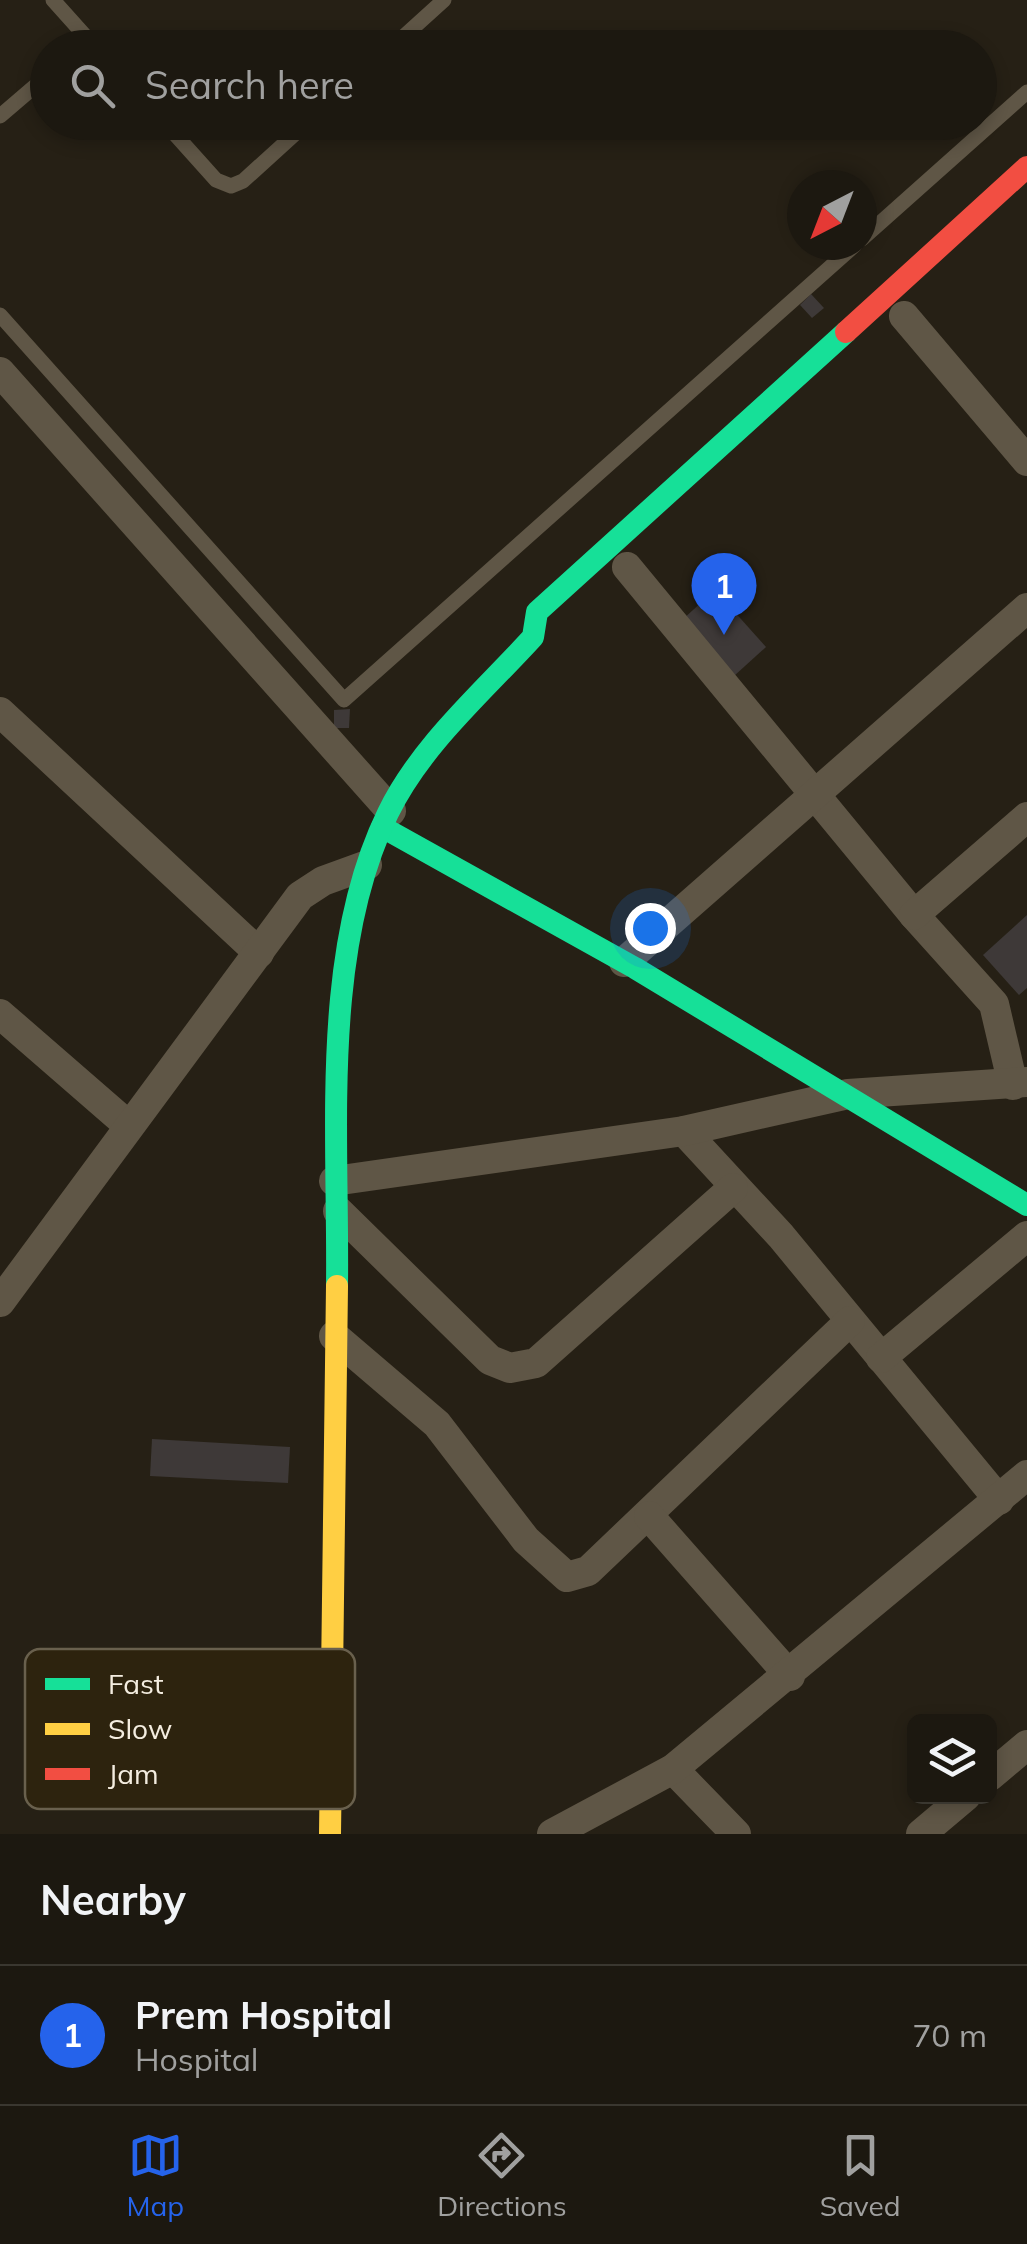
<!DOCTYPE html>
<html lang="en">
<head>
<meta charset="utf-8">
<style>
  body { margin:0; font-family:Mulish,sans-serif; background:#29251e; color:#f1f3f6 }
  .controls { position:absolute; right:30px; bottom:30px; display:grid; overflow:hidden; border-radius:15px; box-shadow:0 5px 15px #0003 }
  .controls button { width:90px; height:90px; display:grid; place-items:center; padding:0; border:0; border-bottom:2px solid #3a3730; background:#1c1810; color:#f1f3f6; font:50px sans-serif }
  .compass { position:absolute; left:787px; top:170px; width:90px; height:90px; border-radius:50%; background:#1c1810; box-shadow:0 5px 15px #0003; rotate:222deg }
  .you { position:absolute; left:650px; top:928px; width:35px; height:35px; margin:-25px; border:8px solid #fff; border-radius:50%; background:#1a73e8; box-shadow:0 0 0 15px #1a73e833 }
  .badge { display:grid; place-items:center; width:65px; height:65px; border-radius:50%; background:#2563eb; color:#fff; font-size:32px; font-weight:700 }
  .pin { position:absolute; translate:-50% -82px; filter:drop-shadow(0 2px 5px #0008) }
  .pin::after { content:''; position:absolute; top:52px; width:35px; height:30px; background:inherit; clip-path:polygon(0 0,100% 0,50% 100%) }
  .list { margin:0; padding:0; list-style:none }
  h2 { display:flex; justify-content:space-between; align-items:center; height:130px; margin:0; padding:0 40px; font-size:42px }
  h2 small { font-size:32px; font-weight:400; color:#a0a09f }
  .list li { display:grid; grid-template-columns:65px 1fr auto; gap:30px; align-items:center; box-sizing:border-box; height:140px; padding:0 40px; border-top:2px solid #3a3730 }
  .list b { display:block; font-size:38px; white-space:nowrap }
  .list p { margin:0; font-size:32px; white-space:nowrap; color:#a0a09f }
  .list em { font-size:32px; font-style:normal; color:#a0a09f }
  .icon { flex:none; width:55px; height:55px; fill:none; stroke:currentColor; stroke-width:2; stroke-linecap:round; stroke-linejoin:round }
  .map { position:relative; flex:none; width:1027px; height:1834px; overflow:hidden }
  .search { position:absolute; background:#1c1810; box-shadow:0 5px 15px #0003; left:30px; right:30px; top:30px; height:110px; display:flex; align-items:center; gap:25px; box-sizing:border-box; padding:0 35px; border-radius:55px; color:#a0a09f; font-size:38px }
  .sheet { height:270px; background:#1c1810 }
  nav { display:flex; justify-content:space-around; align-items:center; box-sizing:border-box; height:140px; border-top:2px solid #3a3730; background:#1c1810; font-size:28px; color:#a0a09f }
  nav a { display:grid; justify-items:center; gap:5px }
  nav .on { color:#2563eb }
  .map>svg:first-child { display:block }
</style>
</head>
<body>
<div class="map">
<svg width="1027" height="1834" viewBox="0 0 1027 1834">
  <rect width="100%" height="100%" fill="#262015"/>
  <g fill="#3e3938">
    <polygon points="811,294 824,308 812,318 800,305"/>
    <polygon points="715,590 766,647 723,686 671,630"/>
    <polygon points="350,709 349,728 334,728 334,710"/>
    <polygon points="1027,915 1027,988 1019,995 983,955"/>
    <polygon points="152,1439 290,1447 288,1483 150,1476"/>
  </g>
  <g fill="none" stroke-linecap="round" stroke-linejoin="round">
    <g stroke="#5f5646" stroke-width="15">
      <polyline points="53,0 96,48"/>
      <polyline points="391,48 444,0"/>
      <polyline points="0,116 48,75"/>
      <polyline points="164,122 216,180 231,186 243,181 308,122"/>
      <polyline points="862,239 1027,92"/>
      <polyline points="0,315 344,700 855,245"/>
    </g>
    <g stroke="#5f5646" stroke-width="30">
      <polyline points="904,316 1027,461"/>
      <polyline points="0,372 391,811"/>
      <polyline points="627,567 914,915 994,1004 1013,1085"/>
      <polyline points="0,712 259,953"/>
      <polyline points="914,915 1027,817"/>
      <polyline points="624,962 1027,608"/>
      <polyline points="0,1014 129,1126"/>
      <polyline points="684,1131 781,1236 999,1500"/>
      <polyline points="334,1181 684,1131 848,1094 1027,1082"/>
      <polyline points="338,1211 490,1360 510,1368 536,1363 733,1188"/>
      <polyline points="0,1302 300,896 323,881 367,865"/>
      <polyline points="334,1336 437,1424 526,1540 567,1577 588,1571 850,1321"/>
      <polyline points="881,1358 1027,1236"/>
      <polyline points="649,1516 790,1676"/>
      <polyline points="673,1769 736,1834"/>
      <polyline points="990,1776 1027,1745"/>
      <polyline points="552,1834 673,1769 1027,1475"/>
      <polyline points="921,1834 966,1796"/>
    </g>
    <g stroke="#16e098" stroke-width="22">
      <polyline points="382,827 635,968 1027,1205"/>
      <path d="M337,1286C339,1136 320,952 388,813C421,745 483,692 533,637L537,612L846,332"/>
    </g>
    <polyline stroke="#ffcf43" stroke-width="22" points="330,1834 337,1286"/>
    <polyline stroke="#f24e42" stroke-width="22" points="846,332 1027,167"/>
  </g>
  <rect x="25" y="1649" width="330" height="160" rx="15" fill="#2d230e" stroke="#69604d" stroke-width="2.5"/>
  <rect x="45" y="1678" width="45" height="12" fill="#16e098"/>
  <rect x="45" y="1723" width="45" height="12" fill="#ffcf43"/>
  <rect x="45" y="1768" width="45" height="12" fill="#f24e42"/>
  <g font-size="28" fill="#f4ede0">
    <text x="108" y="1694">Fast</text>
    <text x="108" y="1739">Slow</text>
    <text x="108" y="1784">Jam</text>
  </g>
</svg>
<div class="controls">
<button><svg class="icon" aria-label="layers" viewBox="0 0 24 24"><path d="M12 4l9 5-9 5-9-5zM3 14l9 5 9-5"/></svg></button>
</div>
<svg class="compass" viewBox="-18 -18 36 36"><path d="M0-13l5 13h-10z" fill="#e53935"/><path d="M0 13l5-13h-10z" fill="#a0a09f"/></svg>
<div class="you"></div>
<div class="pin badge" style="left:724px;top:635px">1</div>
<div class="search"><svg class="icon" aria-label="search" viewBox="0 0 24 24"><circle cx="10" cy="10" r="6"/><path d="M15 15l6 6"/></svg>Search here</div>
</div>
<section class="sheet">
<h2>Nearby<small></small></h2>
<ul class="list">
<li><span class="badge">1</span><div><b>Prem Hospital</b><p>Hospital</p></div><em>70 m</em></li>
</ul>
</section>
<nav>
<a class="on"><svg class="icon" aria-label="map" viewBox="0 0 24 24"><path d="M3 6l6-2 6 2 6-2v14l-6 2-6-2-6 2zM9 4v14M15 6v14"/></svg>Map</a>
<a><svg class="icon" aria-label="directions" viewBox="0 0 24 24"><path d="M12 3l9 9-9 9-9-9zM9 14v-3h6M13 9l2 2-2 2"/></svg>Directions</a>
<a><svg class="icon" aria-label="saved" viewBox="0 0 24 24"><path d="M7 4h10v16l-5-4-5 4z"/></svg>Saved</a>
</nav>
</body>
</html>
